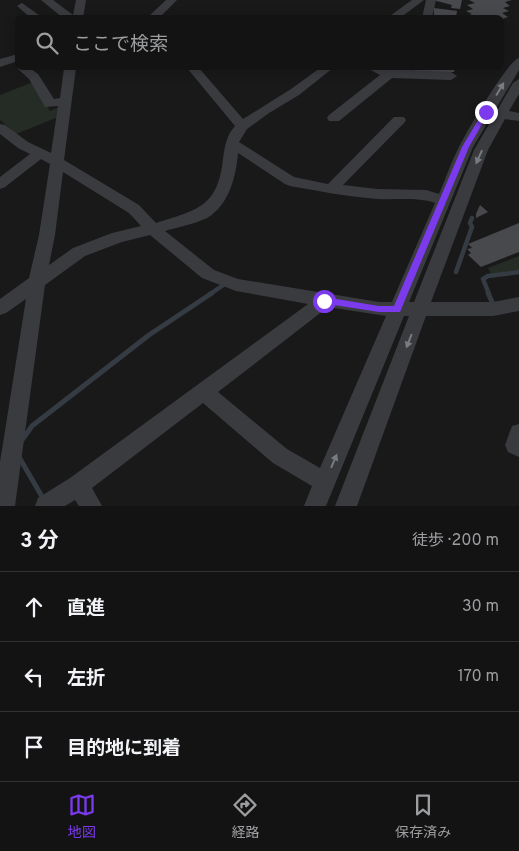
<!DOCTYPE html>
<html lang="ja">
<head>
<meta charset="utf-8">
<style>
  body { margin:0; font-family:Overpass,"Noto Sans JP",sans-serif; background:#1c1c1d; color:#f1f3f6 }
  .stop { position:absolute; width:15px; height:15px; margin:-11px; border:4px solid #7c3aed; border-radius:50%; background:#fff }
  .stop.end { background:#7c3aed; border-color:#fff; box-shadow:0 1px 5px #0008 }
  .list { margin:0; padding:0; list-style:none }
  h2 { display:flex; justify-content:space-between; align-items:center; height:65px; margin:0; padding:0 20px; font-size:21px }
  h2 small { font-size:16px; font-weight:400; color:#9d9ea0 }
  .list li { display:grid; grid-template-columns:32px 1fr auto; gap:15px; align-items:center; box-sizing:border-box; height:70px; padding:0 20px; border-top:1px solid #323234 }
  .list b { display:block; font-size:19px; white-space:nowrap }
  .list em { font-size:16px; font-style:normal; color:#9d9ea0 }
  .icon { flex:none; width:28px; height:28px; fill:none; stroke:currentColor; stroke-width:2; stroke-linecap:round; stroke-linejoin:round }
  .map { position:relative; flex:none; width:519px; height:506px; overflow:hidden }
  .search { position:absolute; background:#131314; box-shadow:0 2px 12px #0003; left:15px; right:15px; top:15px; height:55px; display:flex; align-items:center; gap:12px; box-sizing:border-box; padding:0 18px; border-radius:8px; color:#9d9ea0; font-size:19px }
  .sheet { height:275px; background:#131314 }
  nav { display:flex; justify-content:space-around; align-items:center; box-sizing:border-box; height:70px; border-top:1px solid #323234; background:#131314; font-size:14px; color:#9d9ea0 }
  nav a { display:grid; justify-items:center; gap:2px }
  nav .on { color:#7c3aed }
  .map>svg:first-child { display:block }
</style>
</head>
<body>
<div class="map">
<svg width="519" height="506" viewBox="0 0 519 506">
  <rect width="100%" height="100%" fill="#19191a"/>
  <g fill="#252c26">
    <polygon points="33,82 50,111 59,107 58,117 16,134 0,120 0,95"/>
    <polygon points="519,256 519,270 491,274 488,268"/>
  </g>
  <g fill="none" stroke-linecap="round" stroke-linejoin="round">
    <g stroke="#343b42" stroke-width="4.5">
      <polyline points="456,272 472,227 470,223 472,218"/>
      <polyline points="210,294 225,284"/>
      <polyline points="489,294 483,279 488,276 519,272"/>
    </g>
    <g stroke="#343b42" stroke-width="5">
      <polyline points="488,293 493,304 491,304"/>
      <polyline points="22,440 32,426 149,335 212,293"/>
      <polyline points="19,457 44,500"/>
    </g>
  </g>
  <g fill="#48494c">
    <polygon points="433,0 462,0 460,9 451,8 452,5"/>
    <polygon points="469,0 512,0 505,2 510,6 503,8 509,11 502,13 508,17 502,19 467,18 465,16 472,14 466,11 473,9 467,5 475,3"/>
    <polygon points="434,8 457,11 456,18 434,18"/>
    <polygon points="414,68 455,68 454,72 450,72 450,74 413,72"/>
    <polygon points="480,205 488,212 476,218 476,214"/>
    <polygon points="519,223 519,252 481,267 468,255 471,253 467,249 472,248 468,244"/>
  </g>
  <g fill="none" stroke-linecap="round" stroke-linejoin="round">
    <g fill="#3a3b3f" fill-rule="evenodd">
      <polygon points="41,0 53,0 73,15 76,0 86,0 83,18 63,18"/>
      <polygon points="166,0 177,0 159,18 147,18"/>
      <polygon points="412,0 424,0 400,18 387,18"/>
      <polygon points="426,0 436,0 432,18 422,18"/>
      <polygon points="22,3 43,18 31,18 17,6"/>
      <polygon points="18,54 18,61 0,67 0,59"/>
      <path d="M519,58V70L473,147L409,302H414L474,150L513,83L519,79V94L509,111L519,113V121L505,119L488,150L431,302H493L519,297V311L493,316H426L357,506H335L409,316H404L326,506H304L312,486L273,463L203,403L92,488L102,506H79L75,500L65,506H35L38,498L70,478L308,304L236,291L202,278L150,235L122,242L85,256L45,285L15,506H0V462L26,299L6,313L0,315V299L29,278L39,235L50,164L41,159L5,187L0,189V177L30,154L18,148L0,134V124L5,125L28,142L51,153L58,106L45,107L29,79L17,68L18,67L30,68L38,74L54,99L60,98L64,68H76L64,160L139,205L156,223C197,210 218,207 223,159C225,146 226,136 235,126L187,68H199L243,119L291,89L320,68H333L299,95L269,113L247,129L239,142L294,177L328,184L394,117H404L406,120L404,123L343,185L377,189L426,190L439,194C446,178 451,162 459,147C466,133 507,61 519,58ZM238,153L285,184L290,186C319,191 348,197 378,199C397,200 417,197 435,203L392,302H379L238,279L214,270L165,231C178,227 195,224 207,218C229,205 236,177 238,153ZM63,172L129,213L141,226L112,233L73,248L49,265L55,235ZM328,307L386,316L320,468L287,449L218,392Z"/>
      <polygon points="367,68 451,72 457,76 451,80 392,78 339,121 329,121 327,118 329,115 380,75"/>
      <polygon points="519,424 519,457 508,452 505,445 512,426"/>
    </g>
  </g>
  <defs><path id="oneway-solid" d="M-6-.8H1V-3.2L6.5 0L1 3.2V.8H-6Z" transform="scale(1.25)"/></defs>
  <g fill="#797b82">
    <use href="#oneway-solid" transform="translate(500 89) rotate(-59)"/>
    <use href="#oneway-solid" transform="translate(479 157) rotate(114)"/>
    <use href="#oneway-solid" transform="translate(409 341) rotate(111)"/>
    <use href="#oneway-solid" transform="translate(334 461) rotate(-67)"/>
  </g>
  <polygon fill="#7c3aed" points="486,110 489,112 469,147 400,312 379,312 321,303 321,298 324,297 379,306 394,306 462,147 483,112"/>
</svg>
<div class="stop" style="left:324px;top:301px"></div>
<div class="stop end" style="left:486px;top:112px"></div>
<div class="search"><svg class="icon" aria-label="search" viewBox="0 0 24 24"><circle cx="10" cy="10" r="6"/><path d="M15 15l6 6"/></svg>ここで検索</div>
</div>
<section class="sheet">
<h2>3 分<small>徒歩 · 200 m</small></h2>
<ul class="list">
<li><svg class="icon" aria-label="ahead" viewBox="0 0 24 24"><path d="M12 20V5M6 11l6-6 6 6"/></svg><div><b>直進</b></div><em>30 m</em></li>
<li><svg class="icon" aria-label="left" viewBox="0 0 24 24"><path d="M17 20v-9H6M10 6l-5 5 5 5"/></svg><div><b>左折</b></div><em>170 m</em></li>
<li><svg class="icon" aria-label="arrive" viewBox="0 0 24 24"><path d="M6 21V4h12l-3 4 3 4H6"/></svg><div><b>目的地に到着</b></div></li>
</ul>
</section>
<nav>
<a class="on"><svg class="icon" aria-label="map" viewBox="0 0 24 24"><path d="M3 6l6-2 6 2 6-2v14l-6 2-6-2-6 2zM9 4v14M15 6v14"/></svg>地図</a>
<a><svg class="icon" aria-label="directions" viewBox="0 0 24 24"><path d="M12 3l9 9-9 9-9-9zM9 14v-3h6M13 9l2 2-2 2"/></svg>経路</a>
<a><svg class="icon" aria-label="saved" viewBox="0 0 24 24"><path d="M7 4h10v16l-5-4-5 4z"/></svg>保存済み</a>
</nav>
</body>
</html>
